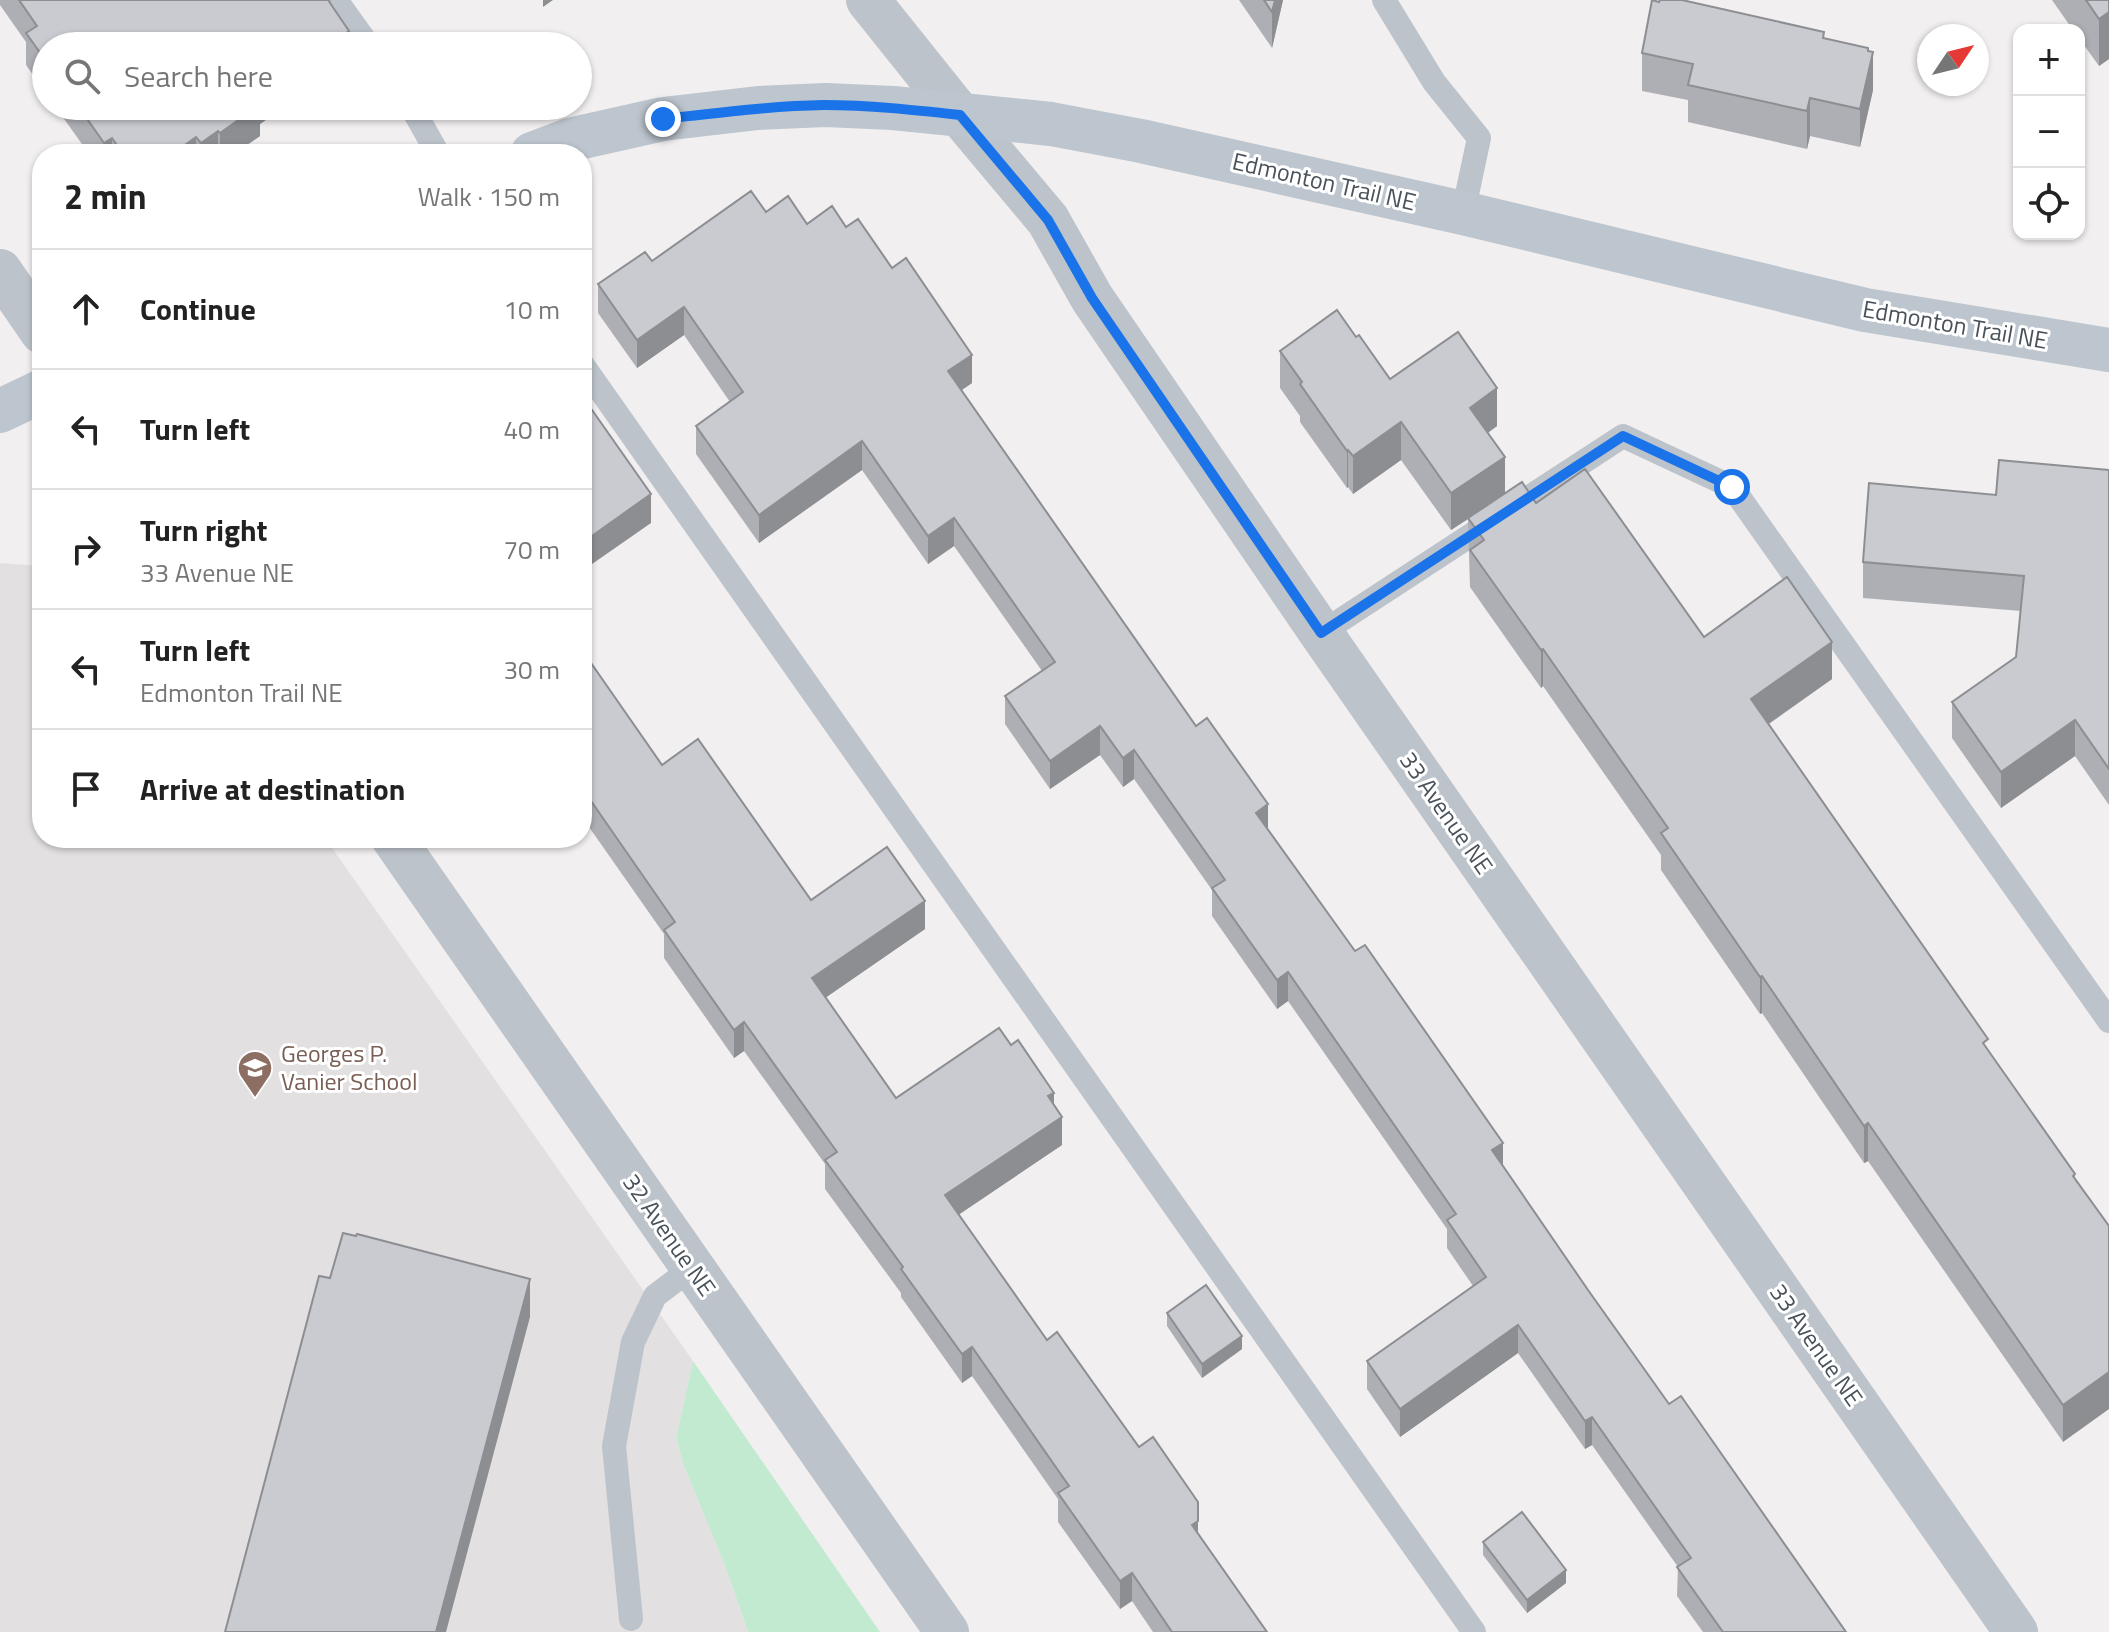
<!DOCTYPE html>
<html lang="en">
<head>
<meta charset="utf-8">
<style>
  body { margin:0; font-family:"Titillium Web",sans-serif; background:#f2f2f2; color:#222 }
  .controls { position:absolute; right:24px; top:24px; display:grid; overflow:hidden; border-radius:16px; box-shadow:0 2px 6px #0004 }
  .controls button { width:72px; height:72px; display:grid; place-items:center; padding:0; border:0; border-bottom:2px solid #e0e0e0; background:#fff; color:#222; font:40px sans-serif }
  .compass { position:absolute; left:1917px; top:24px; width:72px; height:72px; border-radius:50%; background:#fff; box-shadow:0 2px 6px #0004; rotate:55deg }
  .stop { position:absolute; width:24px; height:24px; margin:-18px; border:6px solid #1a73e8; border-radius:50%; background:#fff }
  .stop.end { background:#1a73e8; border-color:#fff; box-shadow:0 2px 8px #0008 }
  .list { margin:0; padding:0; list-style:none }
  h2 { display:flex; justify-content:space-between; align-items:center; height:104px; margin:0; padding:0 32px; font-size:34px }
  h2 small { font-size:26px; font-weight:400; color:#767676 }
  .list li { display:grid; grid-template-columns:52px 1fr auto; gap:24px; align-items:center; box-sizing:border-box; height:120px; padding:0 32px; border-top:2px solid #e0e0e0 }
  .list b { display:block; font-size:30px; white-space:nowrap }
  .list p { margin:0; font-size:26px; white-space:nowrap; color:#767676 }
  .list em { font-size:26px; font-style:normal; color:#767676 }
  .icon { flex:none; width:44px; height:44px; fill:none; stroke:currentColor; stroke-width:2; stroke-linecap:round; stroke-linejoin:round }
  .map { position:relative; flex:none; width:2109px; height:1632px; overflow:hidden }
  .search { position:absolute; background:#fff; box-shadow:0 2px 6px #0004; left:32px; top:32px; width:560px; height:88px; display:flex; align-items:center; gap:20px; box-sizing:border-box; padding:0 28px; border-radius:44px; color:#767676; font-size:30px }
  .panel { position:absolute; background:#fff; box-shadow:0 2px 6px #0004; left:32px; top:144px; width:560px; height:704px; border-radius:32px }
  .map>svg:first-child { display:block }
</style>
</head>
<body>
<div class="map">
<svg width="2109" height="1632" viewBox="0 0 2109 1632">
  <rect width="100%" height="100%" fill="#f1efef"/>
  <polygon fill="#e2e0e0" points="0,563 42,566 42,838 325,838 693,1361 676,1438 684,1466 726,1568 748,1632 0,1632"/>
  <polygon fill="#c2ead1" points="693,1361 880,1632 748,1632 726,1568 684,1466 676,1438"/>
  <g fill="none" stroke-linecap="round" stroke-linejoin="round">
    <g stroke="#bcc3ca" stroke-width="24">
      <polyline points="336,0 369,46"/>
      <polyline points="1384,0 1434,82 1479,138 1463,213"/>
      <polyline points="411,106 438,154"/>
      <polyline points="582,364 1474,1632"/>
      <polyline points="1321,633 1623,436 1732,487 2109,1021"/>
      <polyline points="631,1619 614,1446 633,1342 655,1296 692,1268"/>
    </g>
    <polyline stroke="#bcc3ca" stroke-width="44" points="868,0 960,115 1048,220 1092,298 1321,633 2016,1632"/>
    <g stroke="#bcc3ca" stroke-width="44">
      <polyline points="0,271 42,332"/>
      <polyline points="393,838 947,1632"/>
    </g>
    <g stroke="#bdc5ce" stroke-width="44">
      <polyline points="532,154 569,140 663,119 758,108 826,105 893,108 1051,124 1141,141 1463,213 1865,310 2109,350"/>
      <polyline points="0,411 42,391"/>
    </g>
  </g>
  <g fill="#adafb4">
    <polygon points="0,0 331,0 331,4 349,46 46,46 46,93 26,65 26,42 0,5"/>
    <polygon points="1239,0 1283,0 1272,48"/>
    <polygon points="2052,0 2109,0 2109,59 2099,66 2079,38 2079,30 2073,30"/>
    <polygon points="1824,38 1868,51 1873,90 1860,147 1810,136 1807,149 1688,122 1688,100 1642,91 1642,53"/>
    <polygon points="55,106 286,106 260,124 260,136 234,154 89,154"/>
    <polygon points="766,212 807,224 846,227 972,383 962,390 1588,1290 1669,1404 1846,1632 1703,1632 1677,1596 1678,1567 1592,1445 1585,1449 1518,1353 1400,1437 1367,1389 1367,1361 1473,1286 1447,1248 1447,1229 1288,1001 1277,1009 1212,916 1212,890 1134,779 1123,787 1100,755 1050,789 1005,724 1005,696 1042,671 954,546 928,564 862,470 759,543 696,454 696,426 730,402 684,335 637,368 598,313 598,284"/>
    <polygon points="1356,337 1390,379 1497,426 1488,433 1505,494 1536,503 1704,637 1832,679 1769,724 1988,1050 2075,1174 2063,1442 1868,1161 1864,1163 1762,1013 1760,1014 1723,960 1661,870 1661,855 1543,686 1541,688 1470,587 1468,519 1451,530 1401,460 1353,494 1348,487 1347,488 1300,422 1300,416 1280,388 1280,351"/>
    <polygon points="2109,470 2109,805 2075,756 2001,808 1952,738 1952,702 2016,657 2021,611 1863,598 1863,562 1996,495"/>
    <polygon points="582,625 586,656 662,765 811,900 925,929 825,998 896,1098 1054,1105 1062,1145 959,1214 1047,1340 1198,1533 1267,1632 1153,1632 1132,1601 1120,1609 1058,1522 1058,1499 972,1376 962,1383 901,1297 901,1293 825,1189 825,1164 744,1051 734,1058 664,958 664,934 582,817"/>
    <polygon points="1167,1313 1242,1349 1202,1378 1167,1326"/>
    <polygon points="1483,1542 1566,1583 1527,1613 1483,1555"/>
  </g>
  <g fill="#8d8e92">
    <polygon points="543,0 553,0 543,7"/>
    <polygon points="1275,0 1283,0 1272,48 1272,12"/>
    <polygon points="2109,12 2109,59 2099,66 2099,19"/>
    <polygon points="349,31 349,46 328,46"/>
    <polygon points="1873,52 1873,90 1860,147 1860,109"/>
    <polygon points="1810,98 1810,136 1807,149 1807,111"/>
    <polygon points="254,106 286,106 260,124 260,136 234,154 220,154 220,133"/>
    <polygon points="218,131 218,154 201,154 201,143"/>
    <polygon points="196,137 196,154 172,154"/>
    <polygon points="112,138 112,154 104,154 104,143"/>
    <polygon points="684,307 684,335 637,368 637,340"/>
    <polygon points="972,355 972,383 948,399 948,371"/>
    <polygon points="1497,388 1497,426 1470,445 1470,408"/>
    <polygon points="1401,422 1401,460 1353,494 1353,456"/>
    <polygon points="862,441 862,470 759,543 759,515"/>
    <polygon points="1348,450 1348,487 1347,488 1347,451"/>
    <polygon points="1505,457 1505,495 1451,530 1451,493"/>
    <polygon points="651,494 651,523 582,571 582,543"/>
    <polygon points="954,518 954,546 928,564 928,536"/>
    <polygon points="586,631 586,660 582,662 582,634"/>
    <polygon points="1832,642 1832,679 1751,736 1751,699"/>
    <polygon points="1543,649 1543,686 1541,688 1541,650"/>
    <polygon points="2075,720 2075,756 2001,808 2001,772"/>
    <polygon points="1100,726 1100,755 1050,789 1050,761"/>
    <polygon points="1134,750 1134,779 1123,787 1123,758"/>
    <polygon points="1268,804 1268,833 1256,813"/>
    <polygon points="925,901 925,929 812,1007 812,978"/>
    <polygon points="1288,972 1288,1001 1277,1009 1277,980"/>
    <polygon points="1762,976 1762,1013 1760,1014 1760,977"/>
    <polygon points="744,1022 744,1051 734,1058 734,1030"/>
    <polygon points="1054,1093 1054,1122 1048,1096"/>
    <polygon points="1062,1117 1062,1145 945,1224 945,1195"/>
    <polygon points="1868,1123 1868,1161 1864,1163 1864,1126"/>
    <polygon points="1503,1143 1503,1171 1492,1150"/>
    <polygon points="530,1279 530,1317 446,1632 436,1632"/>
    <polygon points="1518,1325 1518,1353 1400,1437 1400,1409"/>
    <polygon points="1242,1336 1242,1349 1202,1378 1202,1364"/>
    <polygon points="972,1347 972,1376 962,1383 962,1354"/>
    <polygon points="2109,1372 2109,1409 2063,1442 2063,1405"/>
    <polygon points="1592,1417 1592,1445 1585,1449 1585,1421"/>
    <polygon points="1198,1521 1198,1549 1192,1525"/>
    <polygon points="1566,1570 1566,1583 1527,1613 1527,1600"/>
    <polygon points="1132,1573 1132,1601 1120,1609 1120,1581"/>
  </g>
  <g fill="#c9cbd1" stroke="#8d8e92" stroke-width="2">
    <polygon points="19,0 328,0 349,31 328,46 46,46 46,61 26,33 37,26"/>
    <polygon points="1264,0 1275,0 1272,12"/>
    <polygon points="1652,0 1659,2 1660,0 1682,0 1824,32 1823,38 1868,48 1868,51 1873,52 1860,109 1810,98 1807,111 1688,85 1693,64 1642,53"/>
    <polygon points="2086,0 2109,0 2109,12 2099,19"/>
    <polygon points="78,106 258,106 220,133 218,131 201,143 196,137 172,154 123,154 112,138 104,143"/>
    <polygon points="751,191 766,212 788,196 807,224 832,206 846,227 858,219 892,268 906,258 972,355 948,371 1196,726 1207,718 1268,804 1256,813 1355,951 1365,945 1503,1143 1492,1150 1588,1290 1669,1404 1681,1396 1846,1632 1723,1632 1677,1567 1691,1558 1592,1417 1585,1421 1518,1325 1400,1409 1367,1361 1486,1277 1447,1220 1456,1214 1288,972 1277,980 1212,888 1225,880 1134,750 1123,758 1100,726 1050,761 1005,696 1055,662 954,518 928,536 862,441 759,515 696,426 743,392 684,307 637,340 598,284 645,252 652,261"/>
    <polygon points="1337,310 1356,337 1359,335 1390,379 1458,332 1497,388 1470,408 1505,457 1451,493 1401,422 1353,456 1348,450 1347,451 1300,384 1302,382 1280,351"/>
    <polygon points="585,400 651,494 582,543 582,401"/>
    <polygon points="1999,460 2109,470 2109,769 2075,720 2001,772 1952,702 2016,657 2024,576 1863,562 1869,483 1996,495"/>
    <polygon points="1585,469 1704,637 1787,577 1832,642 1751,699 1988,1039 1983,1043 2075,1174 2073,1176 2109,1226 2109,1372 2063,1405 1868,1123 1864,1126 1762,976 1760,977 1723,923 1661,833 1668,828 1543,649 1541,650 1470,550 1484,540 1468,518 1522,482 1536,503"/>
    <polygon points="582,650 662,765 698,739 811,900 887,847 925,901 812,978 896,1098 999,1028 1011,1045 1018,1040 1054,1093 1048,1096 1062,1117 945,1195 1047,1340 1057,1332 1139,1447 1153,1437 1198,1502 1198,1521 1192,1525 1267,1632 1172,1632 1132,1573 1120,1581 1058,1493 1069,1486 972,1347 962,1354 901,1269 903,1267 825,1160 837,1152 744,1022 734,1030 664,930 675,922 582,788"/>
    <polygon points="343,1233 356,1236 357,1234 530,1279 436,1632 225,1632 319,1276 330,1278"/>
    <polygon points="1206,1285 1242,1336 1202,1364 1167,1313"/>
    <polygon points="1522,1512 1566,1570 1527,1600 1483,1542"/>
  </g>
  <g fill="none" stroke-linecap="round" stroke-linejoin="round">
    <path stroke="#1a73e8" stroke-width="10" d="M663,119C716,113 770,106 824,105C869,105 915,110 960,115L1048,220L1092,298L1321,633L1623,436L1732,487"/>
  </g>
  <defs>
    <symbol id="school-pin" viewBox="-11 -11 22 30"><path d="M0 17L-7.5 6A9.5 9.5 0 1 1 7.5 6Z" fill="#8d6e63" stroke="#fff"/><path d="M0-5L7-2L0 1L-7-2ZM-4 1L0 2.5L4 1V4Q0 6-4 4Z" fill="#fff"/></symbol>
  </defs>
  <g fill-rule="evenodd">
    <use href="#school-pin" x="235" y="1048" width="40" height="54"/>
  </g>
  <g text-anchor="middle" stroke-width="6" stroke-linejoin="round" paint-order="stroke">
    <g font-size="24" fill="#49525a" stroke="#fff">
      <text transform="translate(1324 182) rotate(13)" y="8">Edmonton Trail NE</text>
      <text transform="translate(1955 325) rotate(10)" y="8">Edmonton Trail NE</text>
      <text transform="translate(1446 813) rotate(55)" y="8">33 Avenue NE</text>
      <text transform="translate(669 1235) rotate(55)" y="8">32 Avenue NE</text>
      <text transform="translate(1816 1345) rotate(55)" y="8">33 Avenue NE</text>
    </g>
    <g font-size="24" fill="#785e54" stroke="#fff" text-anchor="start">
      <text x="281" y="1062">Georges P.<tspan x="281" dy="28">Vanier School</tspan></text>
    </g>
  </g>
</svg>
<div class="controls">
<button>+</button>
<button>−</button>
<button><svg class="icon" aria-label="locate" viewBox="0 0 24 24"><circle cx="12" cy="12" r="6"/><path d="M12 2v4M12 18v4M2 12h4M18 12h4"/></svg></button>
</div>
<svg class="compass" viewBox="-18 -18 36 36"><path d="M0-13l5 13h-10z" fill="#e53935"/><path d="M0 13l5-13h-10z" fill="#767676"/></svg>
<div class="stop" style="left:1732px;top:487px"></div>
<div class="stop end" style="left:663px;top:119px"></div>
<div class="search"><svg class="icon" aria-label="search" viewBox="0 0 24 24"><circle cx="10" cy="10" r="6"/><path d="M15 15l6 6"/></svg>Search here</div>
<section class="panel">
<h2>2 min<small>Walk · 150 m</small></h2>
<ul class="list">
<li><svg class="icon" aria-label="ahead" viewBox="0 0 24 24"><path d="M12 20V5M6 11l6-6 6 6"/></svg><div><b>Continue</b></div><em>10 m</em></li>
<li><svg class="icon" aria-label="left" viewBox="0 0 24 24"><path d="M17 20v-9H6M10 6l-5 5 5 5"/></svg><div><b>Turn left</b></div><em>40 m</em></li>
<li><svg class="icon" aria-label="right" viewBox="0 0 24 24"><path d="M7 20v-9h11M14 6l5 5-5 5"/></svg><div><b>Turn right</b><p>33 Avenue NE</p></div><em>70 m</em></li>
<li><svg class="icon" aria-label="left" viewBox="0 0 24 24"><path d="M17 20v-9H6M10 6l-5 5 5 5"/></svg><div><b>Turn left</b><p>Edmonton Trail NE</p></div><em>30 m</em></li>
<li><svg class="icon" aria-label="arrive" viewBox="0 0 24 24"><path d="M6 21V4h12l-3 4 3 4H6"/></svg><div><b>Arrive at destination</b></div></li>
</ul>
</section>
</div>
</body>
</html>
